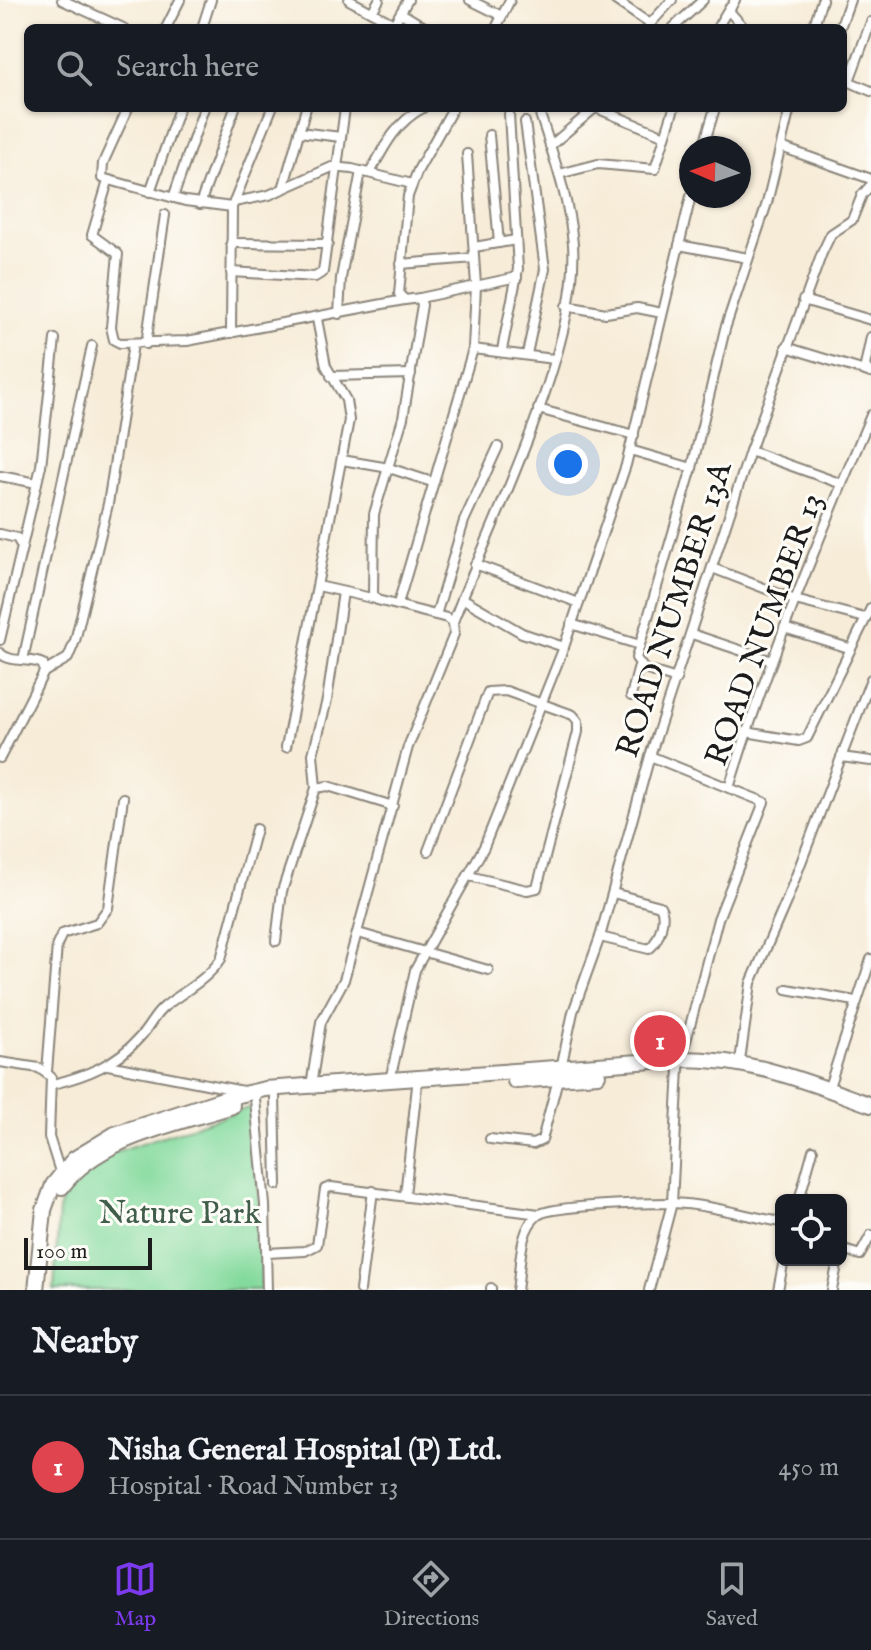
<!DOCTYPE html>
<html lang="en">
<head>
<meta charset="utf-8">
<style>
  body { margin:0; font-family:"IM FELL English",serif; background:#20242c; color:#f1f3f6 }
  .controls { position:absolute; right:24px; bottom:24px; display:grid; overflow:hidden; border-radius:12px; box-shadow:0 2px 6px #0004 }
  .controls button { width:72px; height:72px; display:grid; place-items:center; padding:0; border:0; border-bottom:2px solid #363941; background:#171b24; color:#f1f3f6; font:40px sans-serif }
  .compass { position:absolute; left:679px; top:136px; width:72px; height:72px; border-radius:50%; background:#171b24; box-shadow:0 2px 6px #0004; rotate:272deg }
  .scale { position:absolute; left:24px; bottom:20px; width:128px; box-sizing:border-box; padding-left:8px; border:4px solid #1c1c1c; border-top:0; font-size:22px; line-height:28px; white-space:nowrap; color:#1c1c1c; -webkit-text-stroke:6px #fdfcf7; paint-order:stroke }
  .you { position:absolute; left:568px; top:464px; width:28px; height:28px; margin:-20px; border:6px solid #fff; border-radius:50%; background:#1a73e8; box-shadow:0 0 0 12px #1a73e833 }
  .badge { display:grid; place-items:center; width:52px; height:52px; border-radius:50%; background:#7c3aed; color:#fff; font-size:26px; font-weight:700 }
  .pin { position:absolute; translate:-50% -50%; border:4px solid #fff; box-shadow:0 2px 8px #0006 }
  .list { margin:0; padding:0; list-style:none }
  h2 { display:flex; justify-content:space-between; align-items:center; height:104px; margin:0; padding:0 32px; font-size:34px }
  h2 small { font-size:26px; font-weight:400; color:#9ea1a6 }
  .list li { display:grid; grid-template-columns:52px 1fr auto; gap:24px; align-items:center; box-sizing:border-box; height:144px; padding:0 32px; border-top:2px solid #363941 }
  .list b { display:block; font-size:30px; white-space:nowrap }
  .list p { margin:0; font-size:26px; white-space:nowrap; color:#9ea1a6 }
  .list em { font-size:26px; font-style:normal; color:#9ea1a6 }
  .icon { flex:none; width:44px; height:44px; fill:none; stroke:currentColor; stroke-width:2; stroke-linecap:round; stroke-linejoin:round }
  .map { position:relative; flex:none; width:871px; height:1290px; overflow:hidden }
  .search { position:absolute; background:#171b24; box-shadow:0 2px 6px #0004; left:24px; right:24px; top:24px; height:88px; display:flex; align-items:center; gap:20px; box-sizing:border-box; padding:0 28px; border-radius:12px; color:#9ea1a6; font-size:30px }
  .sheet { height:248px; background:#171b24 }
  nav { display:flex; justify-content:space-around; align-items:center; box-sizing:border-box; height:112px; border-top:2px solid #363941; background:#171b24; font-size:22px; color:#9ea1a6 }
  nav a { display:grid; justify-items:center; gap:4px }
  nav .on { color:#7c3aed }
  .map>svg:first-child { display:block }
</style>
</head>
<body>
<div class="map">
<svg width="871" height="1290" viewBox="0 0 871 1290">
  <rect width="100%" height="100%" fill="#fdfcf7"/>
  <filter id="ink" filterUnits="userSpaceOnUse"><feTurbulence type="fractalNoise" baseFrequency=".0125" numOctaves="2"/><feDisplacementMap in="SourceGraphic" scale="16" xChannelSelector="R" yChannelSelector="G"/><feConvolveMatrix kernelMatrix="1 2 1 2 8 2 1 2 1" color-interpolation-filters="sRGB"/></filter>
  <filter id="wash" filterUnits="userSpaceOnUse"><feTurbulence type="fractalNoise" baseFrequency=".006" numOctaves="4" result="noise"/><feDisplacementMap in="SourceGraphic" scale="32" xChannelSelector="R" yChannelSelector="G"/><feGaussianBlur stdDeviation="1.8" result="paint"/><feColorMatrix in="noise" values="0 0 0 0 0 0 0 0 0 0 0 0 0 0 0 0 0 1.4 0 .05"/><feComposite in="paint" operator="in"/></filter>
  <g filter="url(#wash)">
    <rect width="100%" height="100%" fill="#f7ecd8"/>
    <polygon fill="#84da9d" stroke="#507b5c" stroke-width="2" points="251,1107 262,1233 261,1290 54,1290 59,1210 69,1183 90,1160"/>
  </g>
  <g filter="url(#ink)">
    <g fill="none" stroke-linecap="round" stroke-linejoin="round">
      <defs>
        <g id="minor">
          <polyline points="62,0 123,28"/>
          <polyline points="349,0 394,24"/>
          <polyline points="470,0 502,16"/>
          <polyline points="615,0 650,24 672,0"/>
          <polyline points="735,0 729,11 744,28"/>
          <polyline points="372,12 379,0"/>
          <polyline points="401,13 426,28"/>
          <polyline points="392,27 408,0"/>
          <polyline points="166,28 180,0"/>
          <polyline points="202,28 211,0"/>
          <polyline points="496,28 510,0"/>
          <polyline points="673,28 703,0"/>
          <polyline points="717,28 729,8"/>
          <polyline points="813,28 822,0"/>
          <polyline points="840,28 850,0"/>
          <polyline points="843,79 871,91"/>
          <polyline points="849,81 871,22"/>
          <polyline points="128,108 103,163 102,178 185,201 232,207"/>
          <polyline points="596,108 665,136"/>
          <polyline points="525,122 545,269 527,354"/>
          <polyline points="299,132 341,137"/>
          <polyline points="489,135 499,243"/>
          <polyline points="550,146 595,108"/>
          <polyline points="781,147 871,179"/>
          <polyline points="703,148 715,108"/>
          <path d="M370,173C384,147 396,122 423,108"/>
          <polyline points="559,174 598,164 655,169 674,108"/>
          <polyline points="108,181 92,235 118,254 111,327 114,340 120,343 187,341 404,300"/>
          <polyline points="283,189 306,108"/>
          <polyline points="150,192 179,108"/>
          <polyline points="173,198 204,108"/>
          <polyline points="234,202 269,195 332,167 352,169 412,184"/>
          <polyline points="200,204 235,108"/>
          <polyline points="231,243 328,244"/>
          <polyline points="679,245 748,258"/>
          <polyline points="474,247 516,240"/>
          <polyline points="401,264 474,258"/>
          <polyline points="231,272 315,277 323,272 345,108"/>
          <polyline points="420,298 517,277"/>
          <polyline points="803,300 871,320"/>
          <polyline points="566,306 606,313 637,308 662,313"/>
          <polyline points="339,314 341,278 361,171"/>
          <polyline points="231,333 232,207 272,108"/>
          <polyline points="146,344 165,215"/>
          <polyline points="786,347 868,372"/>
          <polyline points="473,349 554,359"/>
          <polyline points="502,350 518,269 509,114"/>
          <polyline points="870,373 865,366 871,337"/>
          <polyline points="331,376 411,374"/>
          <polyline points="538,409 634,435"/>
          <polyline points="630,450 692,468"/>
          <polyline points="750,451 842,484"/>
          <polyline points="342,460 389,468 432,482"/>
          <polyline points="0,476 37,483"/>
          <polyline points="0,534 17,538 22,547 0,640"/>
          <polyline points="22,547 41,466 55,339"/>
          <polyline points="475,564 579,603"/>
          <polyline points="712,568 795,600 865,618"/>
          <polyline points="318,586 376,599"/>
          <polyline points="462,598 522,633 564,647"/>
          <polyline points="398,604 473,349 476,285 467,154"/>
          <polyline points="436,615 464,521 498,447"/>
          <path d="M453,622C491,521 580,349 573,244C569,198 552,152 538,108"/>
          <polyline points="571,624 640,645"/>
          <polyline points="784,628 849,648"/>
          <polyline points="692,634 772,661"/>
          <path d="M0,653C11,664 29,657 43,664L44,672L0,758"/>
          <polyline points="23,660 92,346"/>
          <polyline points="44,672 68,658 75,641 108,504 133,344"/>
          <polyline points="677,679 644,669 636,658 692,468 725,329 767,203 790,108"/>
          <polyline points="631,696 639,666"/>
          <polyline points="746,732 799,741 807,738 871,608"/>
          <polyline points="286,747 349,420 346,400 326,366 317,319"/>
          <polyline points="650,756 729,788"/>
          <polyline points="841,757 871,761"/>
          <polyline points="316,788 313,754 327,700 343,592"/>
          <polyline points="428,851 488,692 506,691 573,715 578,721 578,732 537,888 527,890 469,876"/>
          <polyline points="358,933 488,970"/>
          <path d="M600,937L649,949C659,941 667,917 660,906L613,893"/>
          <polyline points="276,941 282,891 316,788 328,786 393,806"/>
          <polyline points="787,989 855,1001"/>
          <polyline points="740,1061 751,983 786,902 871,679"/>
          <polyline points="0,1062 39,1068 51,1077 49,1137 61,1175"/>
          <polyline points="108,1065 243,1091"/>
          <polyline points="561,1068 573,1012 600,937 650,756 750,451 822,253 831,234 852,220 862,195 871,185"/>
          <polyline points="47,1072 57,945 62,934 97,923 108,908 123,798"/>
          <polyline points="390,1080 415,970 484,847 564,647 626,465 691,196"/>
          <path d="M53,1084C86,1076 117,1064 140,1037C149,1028 154,1015 164,1007C184,991 207,980 221,959L256,829"/>
          <polyline points="311,1086 321,1022 344,980 408,747 454,634 453,622 447,618 377,600 373,595 374,514 403,418 422,305 420,298 405,300 399,294 408,196 418,170 453,108"/>
          <polyline points="828,1090 871,959"/>
          <polyline points="275,1096 277,1185"/>
          <polyline points="255,1099 265,1205 267,1290"/>
          <polyline points="490,1139 533,1144 542,1140 558,1079"/>
          <polyline points="405,1195 417,1086"/>
          <polyline points="799,1200 813,1150"/>
          <polyline points="841,1235 841,1245"/>
          <polyline points="841,1249 860,1255 871,1235"/>
          <polyline points="267,1253 305,1251 317,1245 325,1189 331,1187 539,1214"/>
          <polyline points="360,1290 373,1191"/>
          <polyline points="491,1290 491,1288"/>
          <path d="M517,1290C521,1268 518,1230 538,1215C552,1205 650,1203 672,1203C707,1204 746,1216 781,1222"/>
          <path d="M649,1290L672,1203L679,1068L718,919L764,802L729,788C768,661 819,538 871,415"/>
          <polyline points="778,1290 784,1260"/>
          <polyline points="832,1290 838,1260"/>
        </g>
        <g id="trunk">
          <polyline points="515,1081 598,1075"/>
          <path d="M62,1187C98,1137 178,1124 232,1106"/>
          <path d="M36,1290L44,1210L53,1185L74,1159L115,1134L226,1098L265,1089L681,1059C754,1059 804,1081 871,1105"/>
        </g>
      </defs>
      <use href="#minor" stroke="#8a847a" stroke-width="12"/>
      <use href="#trunk" stroke="#8a847a" stroke-width="18"/>
      <use href="#minor" stroke="#fff" stroke-width="8"/>
      <use href="#trunk" stroke="#fff" stroke-width="14"/>
    </g>
  </g>
  <g text-anchor="middle" stroke-width="6" stroke-linejoin="round" paint-order="stroke">
    <g font-size="32" fill="#1c1c1c" stroke="#fdfcf7">
      <text transform="translate(673 609) rotate(-72)" y="11">ROAD NUMBER 13A</text>
      <text transform="translate(763 629) rotate(-70)" y="11">ROAD NUMBER 13</text>
    </g>
    <g font-size="32" fill="#405e49" stroke="#fdfcf7">
      <text x="180" y="1223">Nature Park</text>
    </g>
  </g>
</svg>
<div class="controls">
<button><svg class="icon" aria-label="locate" viewBox="0 0 24 24"><circle cx="12" cy="12" r="6"/><path d="M12 2v4M12 18v4M2 12h4M18 12h4"/></svg></button>
</div>
<svg class="compass" viewBox="-18 -18 36 36"><path d="M0-13l5 13h-10z" fill="#e53935"/><path d="M0 13l5-13h-10z" fill="#9ea1a6"/></svg>
<div class="scale">100 m</div>
<div class="you"></div>
<div class="pin badge" style="left:660px;top:1041px;background:#e0444e">1</div>
<div class="search"><svg class="icon" aria-label="search" viewBox="0 0 24 24"><circle cx="10" cy="10" r="6"/><path d="M15 15l6 6"/></svg>Search here</div>
</div>
<section class="sheet">
<h2>Nearby<small></small></h2>
<ul class="list">
<li><span class="badge" style="background:#e0444e">1</span><div><b>Nisha General Hospital (P) Ltd.</b><p>Hospital · Road Number 13</p></div><em>450 m</em></li>
</ul>
</section>
<nav>
<a class="on"><svg class="icon" aria-label="map" viewBox="0 0 24 24"><path d="M3 6l6-2 6 2 6-2v14l-6 2-6-2-6 2zM9 4v14M15 6v14"/></svg>Map</a>
<a><svg class="icon" aria-label="directions" viewBox="0 0 24 24"><path d="M12 3l9 9-9 9-9-9zM9 14v-3h6M13 9l2 2-2 2"/></svg>Directions</a>
<a><svg class="icon" aria-label="saved" viewBox="0 0 24 24"><path d="M7 4h10v16l-5-4-5 4z"/></svg>Saved</a>
</nav>
</body>
</html>
